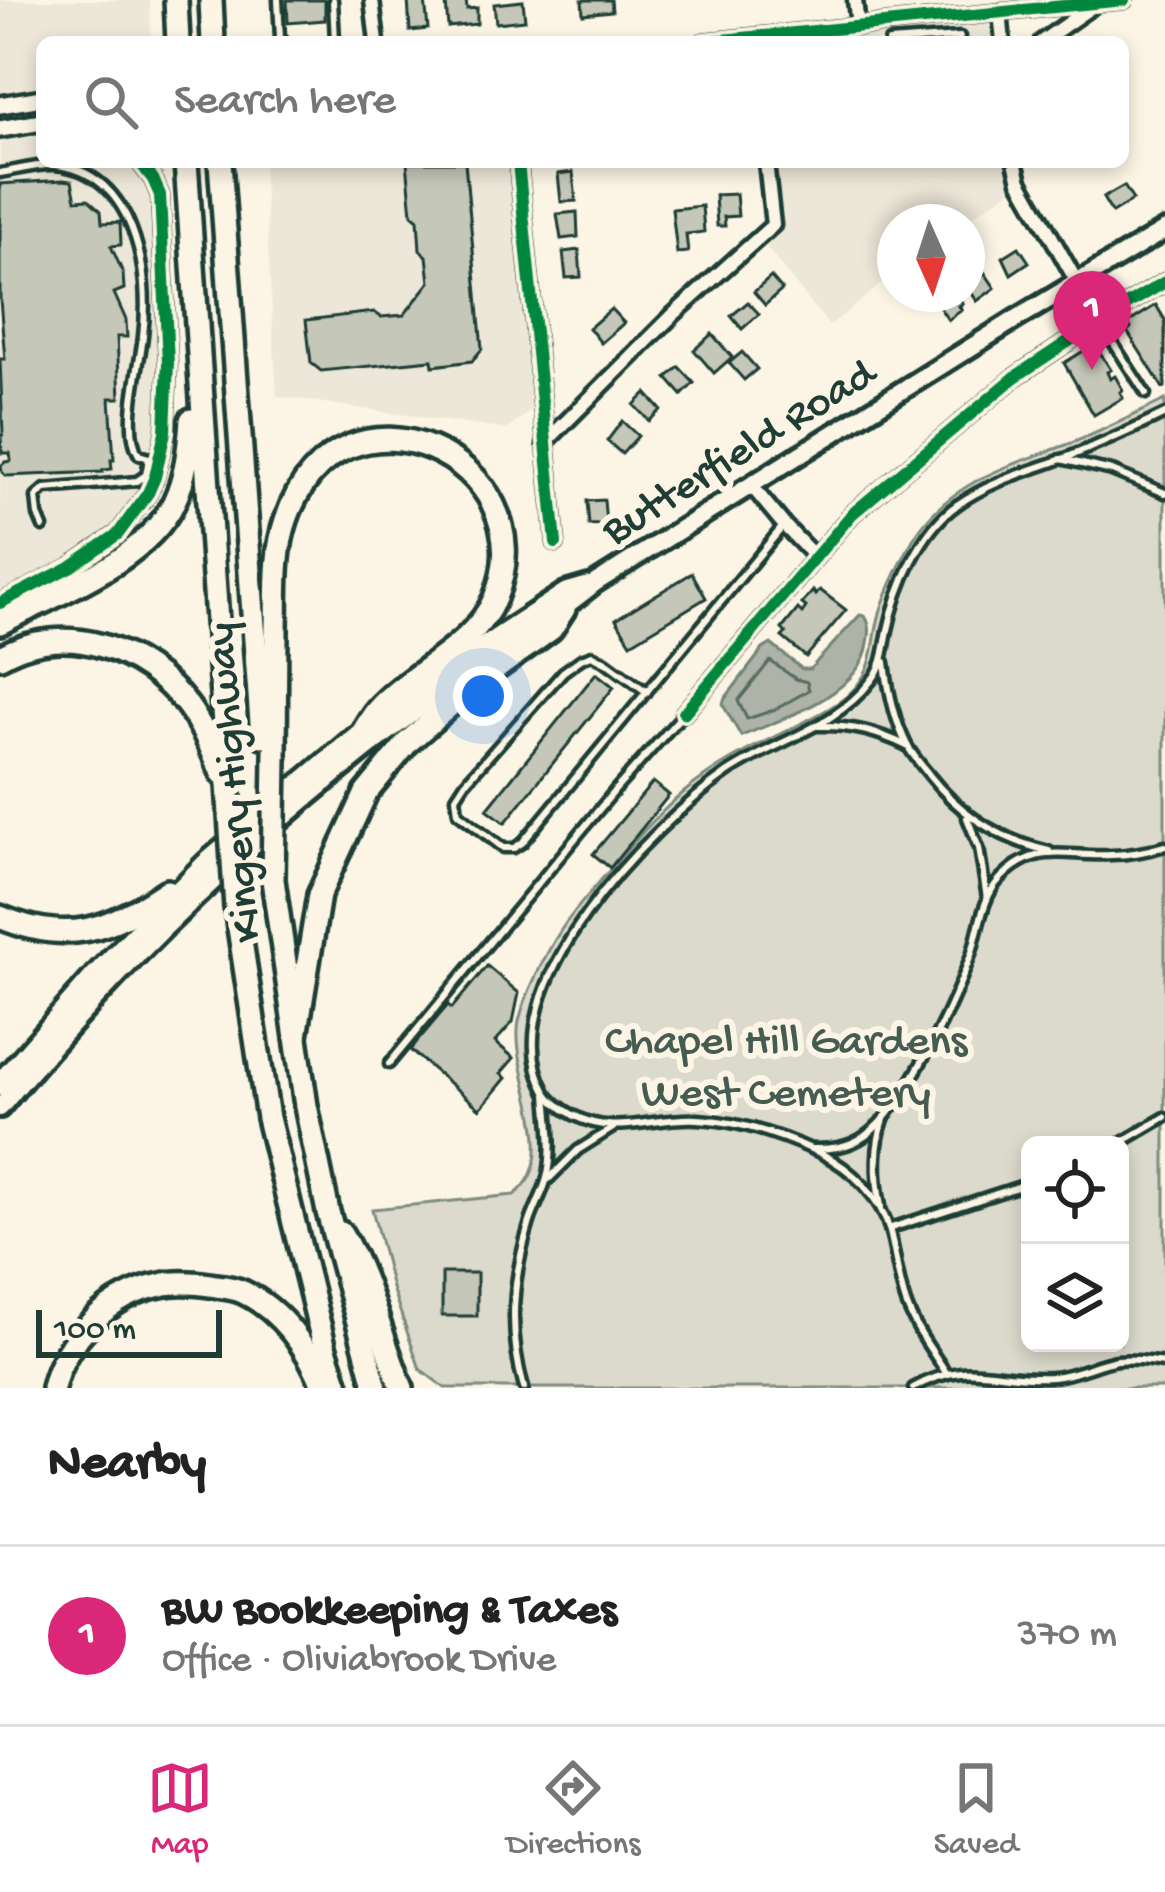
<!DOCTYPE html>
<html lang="en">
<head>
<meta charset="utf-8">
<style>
  body { margin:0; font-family:"Gochi Hand",sans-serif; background:#f2f2f2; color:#222 }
  .controls { position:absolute; right:36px; bottom:36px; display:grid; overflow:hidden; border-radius:18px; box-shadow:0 6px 18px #0003 }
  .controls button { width:108px; height:108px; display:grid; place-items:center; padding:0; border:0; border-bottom:3px solid #e0e0e0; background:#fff; color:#222; font:60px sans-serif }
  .compass { position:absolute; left:877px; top:204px; width:108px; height:108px; border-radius:50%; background:#fff; box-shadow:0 6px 18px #0003; rotate:177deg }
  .scale { position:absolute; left:36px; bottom:30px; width:186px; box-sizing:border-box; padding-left:12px; border:6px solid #1f3d34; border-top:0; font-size:33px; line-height:42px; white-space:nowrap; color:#1f3d34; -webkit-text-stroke:9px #fcf5e5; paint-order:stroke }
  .you { position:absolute; left:483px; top:696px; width:42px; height:42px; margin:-30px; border:9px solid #fff; border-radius:50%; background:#1a73e8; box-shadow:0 0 0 18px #1a73e833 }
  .badge { display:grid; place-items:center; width:78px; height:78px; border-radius:50%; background:#db2777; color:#fff; font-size:39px; font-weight:700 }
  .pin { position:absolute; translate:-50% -99px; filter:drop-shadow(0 3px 6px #0008) }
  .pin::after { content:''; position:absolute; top:63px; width:42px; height:36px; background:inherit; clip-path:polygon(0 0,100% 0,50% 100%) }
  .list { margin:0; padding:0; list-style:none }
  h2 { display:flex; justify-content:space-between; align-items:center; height:156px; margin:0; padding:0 48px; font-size:51px }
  h2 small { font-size:39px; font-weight:400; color:#767676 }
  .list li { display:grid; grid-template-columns:78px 1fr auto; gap:36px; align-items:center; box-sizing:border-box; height:180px; padding:0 48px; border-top:3px solid #e0e0e0 }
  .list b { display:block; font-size:45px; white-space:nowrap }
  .list p { margin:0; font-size:39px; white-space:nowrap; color:#767676 }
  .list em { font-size:39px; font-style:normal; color:#767676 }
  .icon { flex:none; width:66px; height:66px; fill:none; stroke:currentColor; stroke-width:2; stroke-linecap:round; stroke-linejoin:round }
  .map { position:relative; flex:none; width:1165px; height:1388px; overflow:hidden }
  .search { position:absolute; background:#fff; box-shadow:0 6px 18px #0003; left:36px; right:36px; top:36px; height:132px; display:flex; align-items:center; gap:30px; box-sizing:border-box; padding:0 42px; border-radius:18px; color:#767676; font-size:45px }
  .sheet { height:336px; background:#fff }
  nav { display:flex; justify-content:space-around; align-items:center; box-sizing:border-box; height:168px; border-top:3px solid #e0e0e0; background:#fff; font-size:33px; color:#767676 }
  nav a { display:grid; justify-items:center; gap:6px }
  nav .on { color:#db2777 }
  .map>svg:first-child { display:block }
</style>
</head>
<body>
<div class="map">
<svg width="1165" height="1388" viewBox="0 0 1165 1388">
  <rect width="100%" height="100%" fill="#fcf5e5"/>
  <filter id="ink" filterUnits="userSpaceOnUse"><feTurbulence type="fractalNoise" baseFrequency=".00833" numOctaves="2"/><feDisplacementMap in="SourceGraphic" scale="24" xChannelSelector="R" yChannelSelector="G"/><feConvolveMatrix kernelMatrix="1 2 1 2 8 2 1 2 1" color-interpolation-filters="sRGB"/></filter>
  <g filter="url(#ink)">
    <g fill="#ece7d8">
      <polygon points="0,0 150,0 151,42 42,42 42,87 0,94"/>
      <polygon points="992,20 994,42 759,42"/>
      <polygon points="42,136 42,162 125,162 141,174 149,188 157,219 163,318 157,444 151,469 137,501 107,538 92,548 0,596 0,140"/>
      <polygon points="263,162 511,162 536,406 507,430 277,396"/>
      <polygon points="771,162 1006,162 1014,188 964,222 895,222 895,273 829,326 765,246 773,235 777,221"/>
    </g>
    <path fill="#dcdacc" stroke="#7e8c80" stroke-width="3" fill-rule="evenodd" d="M1165,400V1388H445L420,1369L392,1288L372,1209L514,1195C566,1158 509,1071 519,1021C525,995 546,953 561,930C574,910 592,891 607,873C636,839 667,802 704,777C733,756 768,740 800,724C816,716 833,708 847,696C878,667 870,649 880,613C886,591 899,567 909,547C943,481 1011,466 1074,442C1105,430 1135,414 1165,400ZM1030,1145H1120V1343H1030Z"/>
    <path fill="#aeb3a7" stroke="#758479" stroke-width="3" d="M860,615L865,616C871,626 870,632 868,643C861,694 783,719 741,736L723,705L724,700L763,649L771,644L802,669H810Z"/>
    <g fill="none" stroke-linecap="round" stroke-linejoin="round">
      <polygon stroke="#586c62" stroke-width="3" points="770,661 796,679 807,682 809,690 774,710 747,719 738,701"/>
    </g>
    <g fill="#c5c7b9" stroke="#1f3d34" stroke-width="3">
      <polygon points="287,0 325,0 325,20 288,23"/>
      <polygon points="408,0 425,0 428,29 410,31"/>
      <polygon points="455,0 466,0 467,9 477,8 477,24 448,27 446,3"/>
      <polygon points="582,0 611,0 612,11 583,14"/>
      <polygon points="523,1 525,20 496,23 494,4"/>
      <polygon points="407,162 465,162 482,349 472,361 433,366 432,360 321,371 311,363 306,320 374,312 381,317 404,315 430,282 427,256 420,250 418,219 412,214"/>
      <polygon points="573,172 576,201 561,202 558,174"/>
      <polygon points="63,180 72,181 76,200 88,199 101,211 102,223 120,222 121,245 111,246 123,273 124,289 114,293 126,320 127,337 117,337 120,398 110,398 114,460 111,460 112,469 103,470 103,472 6,476 2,472 1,466 5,462 11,461 10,453 2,453 1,435 3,435 0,359 5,359 0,300 0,184"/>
      <polygon points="1124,186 1133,200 1112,213 1103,198"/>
      <polygon points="736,194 738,216 724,217 725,226 717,226 715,195"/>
      <polygon points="702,206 704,232 686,234 688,252 677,253 672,209"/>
      <polygon points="577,212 578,237 561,239 557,214"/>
      <polygon points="1019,247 1029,262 1011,274 1003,257"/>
      <polygon points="579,250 581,277 566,278 563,252"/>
      <polygon points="985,273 995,288 977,301 967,286"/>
      <polygon points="771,277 782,290 765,305 754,292"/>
      <polygon points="947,294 956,294 963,303 959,306 962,310 948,320 936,302"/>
      <polygon points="748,302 759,314 742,329 731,316"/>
      <polygon points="1156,305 1165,320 1165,387 1163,388 1127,331 1131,328 1128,323"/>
      <polygon points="611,309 624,323 601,343 589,328"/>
      <polygon points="712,334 732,357 714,373 694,350"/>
      <polygon points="1090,347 1093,351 1097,348 1111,370 1107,372 1110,379 1115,376 1123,390 1120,392 1123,398 1094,415 1064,363"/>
      <polygon points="742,352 757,369 744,380 729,363"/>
      <polygon points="679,367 694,383 682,395 667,378"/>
      <polygon points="646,393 661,410 649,421 634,405"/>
      <polygon points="622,421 638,436 622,454 607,441"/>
      <polygon points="604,500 606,524 589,525 587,501"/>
      <polygon points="692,573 706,598 631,643 616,619"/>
      <polygon points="820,590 846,610 806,657 782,637 786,633 782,629 798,609 802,613 806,607 802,604 813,591 816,595"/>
      <polygon points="596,673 614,687 505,823 487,809"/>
      <polygon points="653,782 669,795 610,868 593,854"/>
      <polygon points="487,966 519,993 513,1022 495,1042 514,1058 501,1073 506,1078 480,1109 410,1050 448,1005 452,1008"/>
      <rect x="442" y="1273" width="35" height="43"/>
    </g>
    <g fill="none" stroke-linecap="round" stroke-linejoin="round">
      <defs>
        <g id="service">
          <polyline points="278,0 280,38 285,42"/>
          <polyline points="333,0 335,41"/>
          <polyline points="889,42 960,37"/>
          <path d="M0,173C17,170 38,164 55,165C135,172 151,272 143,336C140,366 122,429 139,455L149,458L158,456"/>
          <polyline points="1101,324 1146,394"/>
          <polyline points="1061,459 1112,471 1165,493"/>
          <polyline points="43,527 38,515 36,497 45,489 137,481 146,475 149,458"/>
          <path d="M885,662C888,689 895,721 907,745C913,756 922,766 930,776C961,815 1000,840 1049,851"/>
          <polyline points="647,692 606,662 592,655 581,659 563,672 465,783 456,797 458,813 503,848 514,848 522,843 784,525"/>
          <path d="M818,726C851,725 878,732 907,746"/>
          <polyline points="967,818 979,848 987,898"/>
          <polyline points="389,1064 616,789 684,713"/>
          <polyline points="1117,1145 1165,1117"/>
          <path d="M813,1149C832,1149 849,1147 865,1136C906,1107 954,1002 971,955C979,931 982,897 1000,879C1037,840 1066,858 1111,855C1129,855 1148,851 1165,846"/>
          <polyline points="549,1179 578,1150 613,1128"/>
          <path d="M881,1206C875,1176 874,1148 884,1119"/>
          <polyline points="891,1228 1030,1183"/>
          <path d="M947,1374C932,1351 915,1329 906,1303C898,1280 896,1256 890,1232C881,1197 852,1169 820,1153C783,1136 738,1121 698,1119C653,1116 615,1138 573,1115C563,1109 552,1102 546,1092C488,990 651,826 727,773C774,741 835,728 871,681C884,665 884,650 888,630C897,587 920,531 957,505C989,482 1029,471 1065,458C1099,445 1132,430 1165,414"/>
          <path d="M524,1388C508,1330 512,1279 530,1222C535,1207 543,1193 547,1178C554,1151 549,1121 547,1094"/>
          <path d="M913,1388C969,1356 997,1381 1053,1377C1075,1375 1095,1364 1117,1360C1133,1358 1149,1361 1165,1363"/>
        </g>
        <g id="minor">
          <polyline points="372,0 377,42"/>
          <polyline points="855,0 858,26"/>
          <polyline points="1000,12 1003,42"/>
          <polyline points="703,42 1124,0"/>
          <polyline points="1041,42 1094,5"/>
          <polyline points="518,162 556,543"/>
          <polyline points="1015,162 1020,181 1078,284 1102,319"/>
          <polyline points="545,443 674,314 773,225 766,162"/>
          <polyline points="750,484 784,525 815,557"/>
          <polyline points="0,603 70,567 118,534 148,493 155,477 165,432 168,363 160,195 153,179 140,162"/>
          <polyline points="684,713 852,514 1015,377 1099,321 1165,282"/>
        </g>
        <g id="tertiary">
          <polyline points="0,105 42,98"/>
          <polyline points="0,129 42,122"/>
        </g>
        <g id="secondary">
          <polyline points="370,727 451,667 565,592 589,585"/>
          <path d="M0,1108C120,962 258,831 409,716C470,670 536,631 595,583L1016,319L1165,230"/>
        </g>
        <g id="trunk">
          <polyline points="176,0 178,42"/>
          <polyline points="211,0 213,42"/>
          <polyline points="186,162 228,784"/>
          <polyline points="220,162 262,736"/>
          <path d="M0,623C56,594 146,561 174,502C186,477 189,448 191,420"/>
          <path d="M0,657C66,620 142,648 187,705C202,725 212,750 222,773"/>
          <polyline points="273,880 306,1106 328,1212 376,1388"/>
          <polyline points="236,908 268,1118 325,1349 338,1388"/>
          <path d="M0,917C67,945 108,931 167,891"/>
          <polyline points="296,1036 319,895 366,793 408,742 472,686 551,629 564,609"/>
          <path d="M0,1085L97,975L207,864L362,733C367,725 371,717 377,710C413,670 473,649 495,598C551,460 340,363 286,520C274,555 277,593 276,629C276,671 275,714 275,757"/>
          <path d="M341,1233C371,1282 379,1335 402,1388"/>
          <path d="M53,1388C64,1339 111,1294 161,1285C178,1281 198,1283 216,1286C225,1287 234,1288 243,1292C281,1310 309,1349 324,1388"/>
        </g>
      </defs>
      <use href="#service" stroke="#1f3d34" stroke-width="15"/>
      <use href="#minor" stroke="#1f3d34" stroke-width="21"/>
      <use href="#tertiary" stroke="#1f3d34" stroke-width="24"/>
      <use href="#secondary" stroke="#1f3d34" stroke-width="26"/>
      <use href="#trunk" stroke="#1f3d34" stroke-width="30"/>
      <use href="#service" stroke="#fcf5e5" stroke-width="6"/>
      <use href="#minor" stroke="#fcf5e5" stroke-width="12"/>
      <use href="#tertiary" stroke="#fcf5e5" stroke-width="15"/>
      <use href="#secondary" stroke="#fcf5e5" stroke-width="16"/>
      <use href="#trunk" stroke="#fcf5e5" stroke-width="21"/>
      <defs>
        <g id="trunk-bridge">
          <polyline points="228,784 236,908"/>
          <polyline points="273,880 275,757"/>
        </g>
      </defs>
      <use href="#trunk-bridge" stroke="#1f3d34" stroke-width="30" stroke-linecap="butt"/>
      <use href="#trunk-bridge" stroke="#fcf5e5" stroke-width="21"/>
      <defs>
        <g id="cycleway">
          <polyline points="703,42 1124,0"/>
          <polyline points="518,162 556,543"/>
          <polyline points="0,603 70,567 118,534 148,493 155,477 165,432 168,363 160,195 153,179 140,162"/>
          <polyline points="684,713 852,514 1015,377 1099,321 1165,282"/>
        </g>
      </defs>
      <use href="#cycleway" stroke="#fcf5e5" stroke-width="20"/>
      <use href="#cycleway" stroke="#00873e" stroke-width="12"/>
    </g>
  </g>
  <g text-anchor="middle" stroke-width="12" stroke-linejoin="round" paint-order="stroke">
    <g font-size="45" fill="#1f3d34" stroke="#fcf5e5">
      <text transform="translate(736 448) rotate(-32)" y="16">Butterfield Road</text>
      <text transform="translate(229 783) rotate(-95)" y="16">Kingery Highway</text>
    </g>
    <g font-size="45" fill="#455c52" stroke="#fcf5e5">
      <text x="786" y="1052">Chapel Hill Gardens<tspan x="786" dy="52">West Cemetery</tspan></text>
    </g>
  </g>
</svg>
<div class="controls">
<button><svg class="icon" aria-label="locate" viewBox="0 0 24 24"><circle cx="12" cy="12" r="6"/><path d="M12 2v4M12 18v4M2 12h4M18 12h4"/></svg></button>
<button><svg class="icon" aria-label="layers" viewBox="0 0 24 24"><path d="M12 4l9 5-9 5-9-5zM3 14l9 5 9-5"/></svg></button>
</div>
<svg class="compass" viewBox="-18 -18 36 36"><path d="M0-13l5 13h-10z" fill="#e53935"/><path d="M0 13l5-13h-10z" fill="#767676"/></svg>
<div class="scale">100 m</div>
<div class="you"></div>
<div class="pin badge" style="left:1092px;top:370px">1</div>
<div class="search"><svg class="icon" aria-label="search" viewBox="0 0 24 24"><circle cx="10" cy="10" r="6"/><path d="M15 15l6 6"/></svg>Search here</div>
</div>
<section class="sheet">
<h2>Nearby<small></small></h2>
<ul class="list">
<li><span class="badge">1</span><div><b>BW Bookkeeping &amp; Taxes</b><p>Office · Oliviabrook Drive</p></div><em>370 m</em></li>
</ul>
</section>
<nav>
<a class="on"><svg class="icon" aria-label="map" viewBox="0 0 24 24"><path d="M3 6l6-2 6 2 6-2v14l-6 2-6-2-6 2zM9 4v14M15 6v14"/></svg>Map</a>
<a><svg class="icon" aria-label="directions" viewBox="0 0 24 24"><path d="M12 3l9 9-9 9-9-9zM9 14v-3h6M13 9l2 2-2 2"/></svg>Directions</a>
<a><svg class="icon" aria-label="saved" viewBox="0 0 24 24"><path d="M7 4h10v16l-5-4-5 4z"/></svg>Saved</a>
</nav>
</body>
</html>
